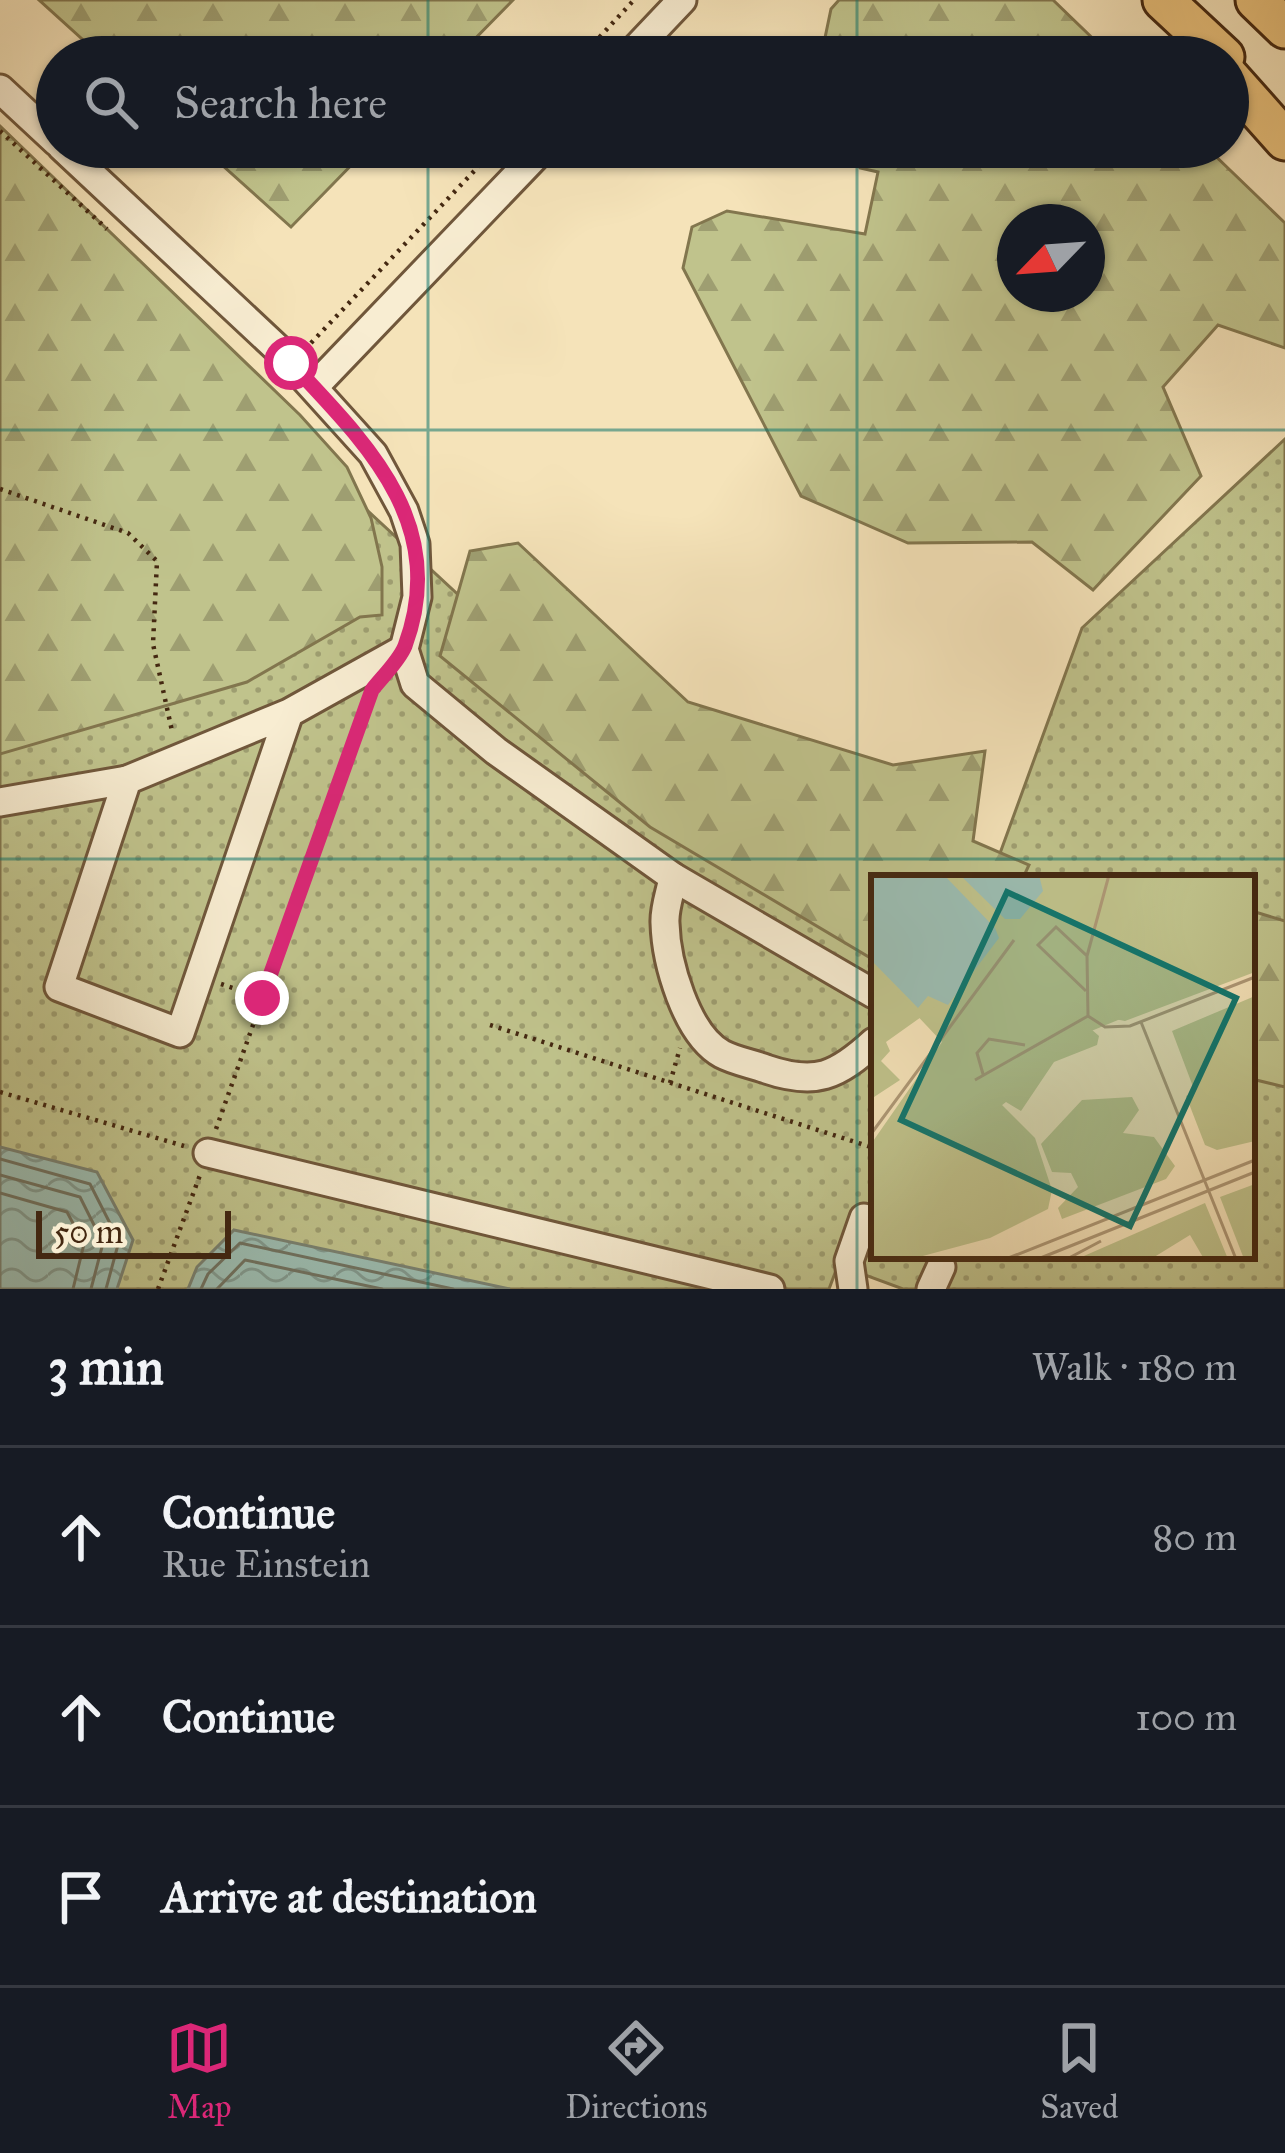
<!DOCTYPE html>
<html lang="en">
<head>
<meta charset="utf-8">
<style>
  body { margin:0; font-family:"IM FELL Great Primer",serif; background:#242831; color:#f1f3f6 }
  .compass { position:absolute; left:997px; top:204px; width:108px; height:108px; border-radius:50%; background:#171b24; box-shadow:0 3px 9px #0004; rotate:245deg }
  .scale { position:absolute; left:36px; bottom:30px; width:195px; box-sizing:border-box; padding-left:12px; border:6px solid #442811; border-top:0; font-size:33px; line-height:42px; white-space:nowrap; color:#442811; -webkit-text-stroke:9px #f8edd2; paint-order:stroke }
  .stop { position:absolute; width:36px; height:36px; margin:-27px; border:9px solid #db2777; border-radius:50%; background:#fff }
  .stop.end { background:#db2777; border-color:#fff; box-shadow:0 3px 12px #0008 }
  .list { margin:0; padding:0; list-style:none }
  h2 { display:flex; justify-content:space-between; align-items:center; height:156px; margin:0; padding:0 48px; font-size:51px }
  h2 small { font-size:39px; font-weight:400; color:#9ea1a6 }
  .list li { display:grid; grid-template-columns:78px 1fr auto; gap:36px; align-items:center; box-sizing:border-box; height:180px; padding:0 48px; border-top:3px solid #363941 }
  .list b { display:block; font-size:45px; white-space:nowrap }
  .list p { margin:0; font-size:39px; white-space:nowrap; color:#9ea1a6 }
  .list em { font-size:39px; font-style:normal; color:#9ea1a6 }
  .icon { flex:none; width:66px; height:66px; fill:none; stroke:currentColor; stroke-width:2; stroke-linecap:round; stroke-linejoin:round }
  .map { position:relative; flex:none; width:1285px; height:1289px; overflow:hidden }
  .search { position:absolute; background:#171b24; box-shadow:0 3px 9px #0004; left:36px; right:36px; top:36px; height:132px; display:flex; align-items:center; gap:30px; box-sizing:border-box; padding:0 42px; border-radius:66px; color:#9ea1a6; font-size:45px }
  .sheet { height:696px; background:#171b24 }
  nav { display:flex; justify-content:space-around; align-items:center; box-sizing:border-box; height:168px; border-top:3px solid #363941; background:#171b24; font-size:33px; color:#9ea1a6 }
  nav a { display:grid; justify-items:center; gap:6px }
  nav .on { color:#db2777 }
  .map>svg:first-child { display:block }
</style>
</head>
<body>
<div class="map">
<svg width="1285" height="1289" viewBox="0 0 1285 1289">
  <defs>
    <pattern id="grass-dots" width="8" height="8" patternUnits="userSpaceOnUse" patternTransform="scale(3)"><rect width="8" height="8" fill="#c0c38c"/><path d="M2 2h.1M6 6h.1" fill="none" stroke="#9e9e71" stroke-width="1.8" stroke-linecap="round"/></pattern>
    <pattern id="forest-firs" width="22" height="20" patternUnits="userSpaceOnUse" patternTransform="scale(3)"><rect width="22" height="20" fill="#c0c38c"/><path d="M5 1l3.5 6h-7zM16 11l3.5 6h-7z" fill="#9e9e71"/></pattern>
    <pattern id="water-waves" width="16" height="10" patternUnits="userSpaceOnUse" patternTransform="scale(3)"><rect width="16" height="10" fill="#9cbeb3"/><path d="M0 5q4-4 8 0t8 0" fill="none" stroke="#819a90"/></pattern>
  </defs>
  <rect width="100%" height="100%" fill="#f5e3b9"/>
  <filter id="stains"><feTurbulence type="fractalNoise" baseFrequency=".00167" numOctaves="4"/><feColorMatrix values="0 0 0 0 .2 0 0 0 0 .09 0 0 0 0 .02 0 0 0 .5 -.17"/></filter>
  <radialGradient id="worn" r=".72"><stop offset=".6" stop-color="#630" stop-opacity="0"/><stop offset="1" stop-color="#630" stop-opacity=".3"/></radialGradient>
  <polygon fill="url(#grass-dots)" stroke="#82764e" stroke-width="3" points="0,155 287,436 561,690 874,878 874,1256 1252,1256 1252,878 991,878 1082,628 1285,439 1285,1289 903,1289 838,1265 829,1289 0,1289"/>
  <g fill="url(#forest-firs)" stroke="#82764e" stroke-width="3" fill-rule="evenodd">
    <polygon points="39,0 513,0 457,57 102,57"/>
    <polygon points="839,0 1053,0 1112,57 821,57 831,9"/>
    <polygon points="0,126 300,415 347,467 371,518 382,567 382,615 360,617 247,682 0,754"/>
    <polygon points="202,147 369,147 291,227"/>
    <path d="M850,147H1206L1285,223V348L1218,325L1163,387L1201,476L1093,590L1032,542L908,543L801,496L683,268L692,227L727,211L865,234L878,172L860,168ZM1015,222H1087V294H1015Z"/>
    <polygon points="518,543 688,702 893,765 985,751 973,841 1029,865 1023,878 874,878 874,960 650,827 440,656 470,551"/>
    <polygon points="1252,911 1285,921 1285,1087 1252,1079"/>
  </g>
  <g fill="url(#water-waves)" stroke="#798272" stroke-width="3">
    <polygon points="0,1147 97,1172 133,1240 117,1289 0,1289"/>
    <polygon points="234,1230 510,1289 188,1289 197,1267"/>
  </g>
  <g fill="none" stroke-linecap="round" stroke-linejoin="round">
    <g stroke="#707362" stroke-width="3">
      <polyline points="0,1159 90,1184 119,1241 106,1289"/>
      <polyline points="0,1175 80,1197 103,1243 91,1289"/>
      <polyline points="0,1193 67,1212 84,1244 73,1289"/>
      <polyline points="201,1289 208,1274 240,1243 453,1289"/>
      <polyline points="217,1289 245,1260 382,1289"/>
    </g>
    <defs>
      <g id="minor">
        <polyline points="628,57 682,0"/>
        <polyline points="0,89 57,142"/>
        <polyline points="62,147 279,350 373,454 404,511 415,544 417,597 404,649 415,684 496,751 673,877 874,994"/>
        <polyline points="314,387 544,147"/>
        <polyline points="289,713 180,1033 59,987 127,780 289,713 404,649"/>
        <polyline points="0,802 127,780"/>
        <path d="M673,877C671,891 664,908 665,923C666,962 686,1034 722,1054C735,1061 753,1064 766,1069C816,1086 837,1076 874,1042"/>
        <polyline points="208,1153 770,1289"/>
        <polyline points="853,1289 849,1261 864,1218"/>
        <polyline points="931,1289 941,1267"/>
      </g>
      <g id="highway">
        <polyline points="1163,0 1224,57"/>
        <polyline points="1256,0 1285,28"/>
        <polyline points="1228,76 1285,140"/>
      </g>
    </defs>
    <use href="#minor" stroke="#70573b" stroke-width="33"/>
    <use href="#highway" stroke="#442811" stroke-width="45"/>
    <g stroke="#442811" stroke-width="4.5" stroke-dasharray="3 6" stroke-linecap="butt">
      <polyline points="581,57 634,0"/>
      <polyline points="0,131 107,229"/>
      <polyline points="311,343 497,147"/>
      <polyline points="0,489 128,533 157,561 153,644 172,731"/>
      <polyline points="221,984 262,998"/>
      <polyline points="490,1025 874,1148"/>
      <polyline points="670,1083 680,1048"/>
      <polyline points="0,1092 184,1146"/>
      <polyline points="216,1129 369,699"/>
      <polyline points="158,1289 200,1175"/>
    </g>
    <use href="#minor" stroke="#f8edd2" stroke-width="27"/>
    <use href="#highway" stroke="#eac27c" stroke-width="39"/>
  </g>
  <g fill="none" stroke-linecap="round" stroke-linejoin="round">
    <path stroke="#db2777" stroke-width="15" d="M262,998L372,690C382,677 399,661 405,646C450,524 367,444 291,363"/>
  </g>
  <path fill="none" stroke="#0f766e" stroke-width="3" stroke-opacity="0.55" d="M428,0V57M857,0V57M428,147V1289M857,147V1289M0,430H1285M0,859H1285"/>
  <g transform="translate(871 875)">
    <rect width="384" height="384" fill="#f5e3b9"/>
    <path d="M0,0H384L264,138L196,166L126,225L164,263L181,315L177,334L119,363L48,382H0V269L71,167L39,133L0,173ZM384,309V384H373L349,322ZM334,328L357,384H333L319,360L280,384H206Z" fill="#c0c38c"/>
    <path d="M321,0H384V97L254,146L224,140L237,48L301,26L327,11ZM0,92L45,135L58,124L67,130L15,167L19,176L10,186L29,205L3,222ZM384,121V266L346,275L334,270L315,221L324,217L301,156ZM212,147L228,161L226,170L183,187L150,236L135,227L126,234L109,208ZM261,222L268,235L252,258L283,262L304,291L295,304L191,344L187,333L207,312L200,298L181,297L170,269L211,225ZM87,234L99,245L113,234L120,240L89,283L91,296L128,291L140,306L118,325L90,314L92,333L0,351V298L24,315Z" fill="#c0c38c"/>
    <path d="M0,0H73L124,53L128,63L77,130L57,121L47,133L0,85ZM89,0H168L172,16L149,44H134Z" fill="#9cbeb3"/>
    <path fill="none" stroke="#ae9876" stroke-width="3" d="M216,81L238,0M215,116L167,70L185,52L216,81L217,141M217,141L234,152L259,151L384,102M270,147L365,384M112,199L106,178L118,164L154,170M104,205L217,141M0,259L143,65M135,384L384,285M167,384L384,297M196,384L230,366"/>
    <path fill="#0f766e" fill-opacity="0.15" stroke="#0f766e" stroke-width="6" d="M136,17L365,123L259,351L30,245Z"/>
    <rect width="384" height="384" fill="none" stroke="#442811" stroke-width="6"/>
  </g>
  <rect width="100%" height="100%" filter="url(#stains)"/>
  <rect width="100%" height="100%" fill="url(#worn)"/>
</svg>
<svg class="compass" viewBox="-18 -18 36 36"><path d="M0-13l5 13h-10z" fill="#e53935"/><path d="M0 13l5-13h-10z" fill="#9ea1a6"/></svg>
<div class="scale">50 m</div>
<div class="stop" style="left:291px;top:363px"></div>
<div class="stop end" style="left:262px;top:998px"></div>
<div class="search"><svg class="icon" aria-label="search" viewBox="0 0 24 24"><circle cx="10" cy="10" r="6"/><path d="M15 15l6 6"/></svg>Search here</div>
</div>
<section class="sheet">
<h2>3 min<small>Walk · 180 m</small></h2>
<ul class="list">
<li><svg class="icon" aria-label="ahead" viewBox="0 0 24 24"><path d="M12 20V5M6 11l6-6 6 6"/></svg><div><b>Continue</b><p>Rue Einstein</p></div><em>80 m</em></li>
<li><svg class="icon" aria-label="ahead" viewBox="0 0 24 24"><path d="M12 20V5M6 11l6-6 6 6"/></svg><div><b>Continue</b></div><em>100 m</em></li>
<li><svg class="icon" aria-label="arrive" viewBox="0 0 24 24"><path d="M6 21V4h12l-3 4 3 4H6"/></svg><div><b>Arrive at destination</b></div></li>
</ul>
</section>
<nav>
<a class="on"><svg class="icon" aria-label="map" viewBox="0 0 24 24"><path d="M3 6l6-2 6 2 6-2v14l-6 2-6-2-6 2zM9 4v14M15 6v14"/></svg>Map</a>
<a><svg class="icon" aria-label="directions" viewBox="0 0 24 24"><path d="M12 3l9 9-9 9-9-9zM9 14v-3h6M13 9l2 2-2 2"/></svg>Directions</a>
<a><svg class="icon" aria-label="saved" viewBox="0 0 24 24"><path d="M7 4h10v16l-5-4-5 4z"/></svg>Saved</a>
</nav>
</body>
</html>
